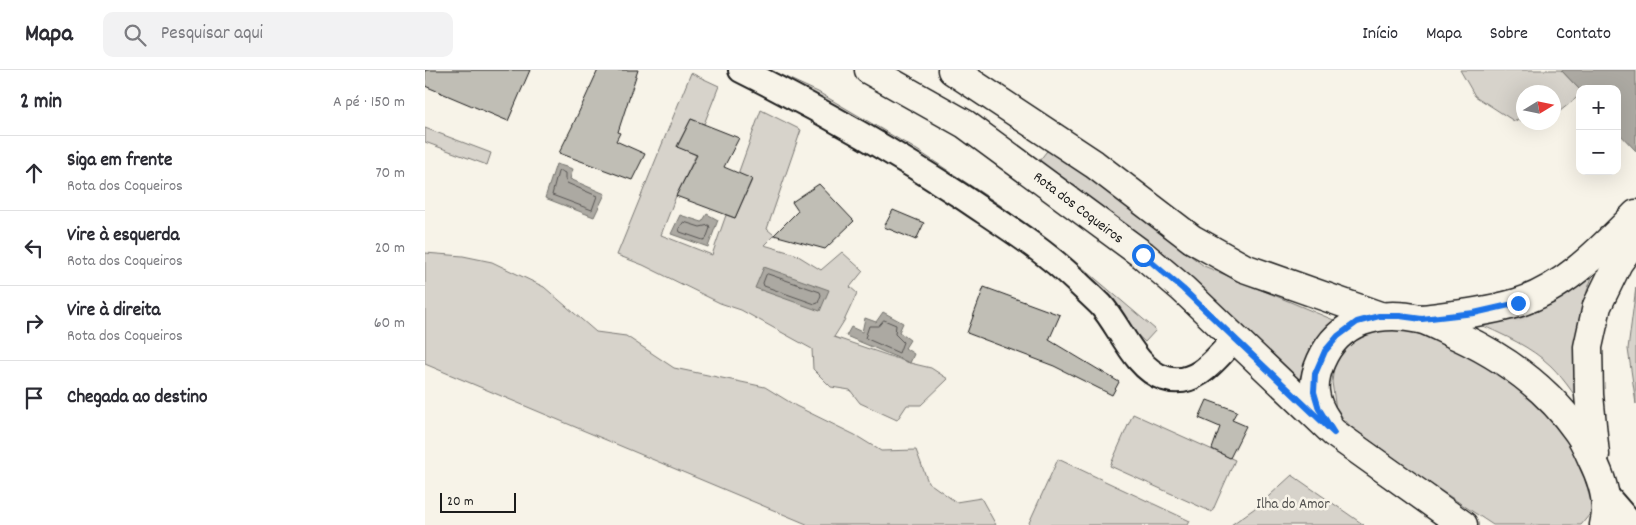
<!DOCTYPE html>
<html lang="pt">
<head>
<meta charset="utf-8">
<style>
  body { margin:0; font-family:Dekko,sans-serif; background:#f2f2f3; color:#2b2b33 }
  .controls { position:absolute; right:15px; top:15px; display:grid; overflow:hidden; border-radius:10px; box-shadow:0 5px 20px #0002 }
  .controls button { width:45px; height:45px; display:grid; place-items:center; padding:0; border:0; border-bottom:1px solid #e1e1e2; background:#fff; color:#2b2b33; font:25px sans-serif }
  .compass { position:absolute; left:1091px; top:15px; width:45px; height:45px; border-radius:50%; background:#fff; box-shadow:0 5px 20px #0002; rotate:80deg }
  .scale { position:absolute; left:15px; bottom:12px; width:76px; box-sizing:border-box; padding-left:5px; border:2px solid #1c1c1c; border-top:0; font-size:14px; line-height:18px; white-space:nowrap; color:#1c1c1c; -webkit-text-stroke:4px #f7f3e8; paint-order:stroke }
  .stop { position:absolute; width:15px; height:15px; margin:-11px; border:4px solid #1a73e8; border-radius:50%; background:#fff }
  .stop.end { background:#1a73e8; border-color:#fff; box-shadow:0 1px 5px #0008 }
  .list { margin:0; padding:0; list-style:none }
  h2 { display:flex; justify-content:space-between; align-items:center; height:65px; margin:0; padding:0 20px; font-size:21px }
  h2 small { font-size:16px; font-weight:400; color:#7c7c81 }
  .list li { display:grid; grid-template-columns:32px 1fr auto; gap:15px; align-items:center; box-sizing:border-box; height:75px; padding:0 20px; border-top:1px solid #e1e1e2 }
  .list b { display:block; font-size:19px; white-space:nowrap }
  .list p { margin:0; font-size:16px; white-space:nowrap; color:#7c7c81 }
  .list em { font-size:16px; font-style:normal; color:#7c7c81 }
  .icon { flex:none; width:28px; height:28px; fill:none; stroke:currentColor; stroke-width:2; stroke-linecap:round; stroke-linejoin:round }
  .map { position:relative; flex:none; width:1211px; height:455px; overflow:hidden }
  header { display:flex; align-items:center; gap:30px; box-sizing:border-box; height:70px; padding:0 25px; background:#fff; border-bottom:1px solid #e1e1e2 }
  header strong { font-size:24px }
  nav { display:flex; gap:28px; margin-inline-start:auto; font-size:18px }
  .search { width:350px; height:45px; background:#f2f2f3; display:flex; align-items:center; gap:12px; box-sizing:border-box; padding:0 18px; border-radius:10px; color:#7c7c81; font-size:19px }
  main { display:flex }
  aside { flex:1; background:#fff }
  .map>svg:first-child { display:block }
</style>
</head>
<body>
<header>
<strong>Mapa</strong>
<div class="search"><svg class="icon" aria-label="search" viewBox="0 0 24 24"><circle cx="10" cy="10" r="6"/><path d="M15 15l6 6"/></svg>Pesquisar aqui</div>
<nav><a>Início</a><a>Mapa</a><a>Sobre</a><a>Contato</a></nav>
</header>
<main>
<aside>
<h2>2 min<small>A pé · 150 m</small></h2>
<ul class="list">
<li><svg class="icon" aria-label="ahead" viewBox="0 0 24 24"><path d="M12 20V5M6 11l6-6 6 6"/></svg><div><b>Siga em frente</b><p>Rota dos Coqueiros</p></div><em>70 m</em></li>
<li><svg class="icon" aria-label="left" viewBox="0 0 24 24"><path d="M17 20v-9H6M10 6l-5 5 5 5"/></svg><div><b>Vire à esquerda</b><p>Rota dos Coqueiros</p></div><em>20 m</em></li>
<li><svg class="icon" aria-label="right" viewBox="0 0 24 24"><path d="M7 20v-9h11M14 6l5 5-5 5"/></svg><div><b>Vire à direita</b><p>Rota dos Coqueiros</p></div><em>60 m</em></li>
<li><svg class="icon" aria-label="arrive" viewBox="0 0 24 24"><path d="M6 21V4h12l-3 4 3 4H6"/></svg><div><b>Chegada ao destino</b></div></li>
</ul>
</aside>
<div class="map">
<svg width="1211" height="455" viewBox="0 0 1211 455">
  <rect width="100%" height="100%" fill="#f7f3e8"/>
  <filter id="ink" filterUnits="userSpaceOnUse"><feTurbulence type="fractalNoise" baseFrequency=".02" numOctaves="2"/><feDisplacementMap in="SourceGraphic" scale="10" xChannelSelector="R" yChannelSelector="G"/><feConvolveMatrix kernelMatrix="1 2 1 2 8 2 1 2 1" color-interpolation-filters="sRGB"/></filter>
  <g filter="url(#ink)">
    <g fill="#d7d3cb" stroke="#7a7874">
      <polygon points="328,0 345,0 393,22 492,80 575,135 658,198 731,260 720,272 708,261 694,243"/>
      <polygon points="1035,0 1136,0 1155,20 1155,25 1129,46 1128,22 1098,22 1098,50 1089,51 1050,26"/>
      <polygon points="266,3 294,16 279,54 266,49 252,76 271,85 251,126 236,165 287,185 301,145 310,148 327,110 313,104 336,40 376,60 342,159 349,165 339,175 370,184 396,200 417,182 438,201 425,217 432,223 419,251 409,267 485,293 506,298 523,309 496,335 482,335 472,350 435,333 425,320 406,317 388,299 387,279 316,240 295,233 218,195 192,185"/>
      <polygon points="0,58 66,83 62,95 0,72"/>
      <polygon points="625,77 779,196 911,251 885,286 872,314 611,95"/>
      <polygon points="0,183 38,186 67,192 119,217 171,262 201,266 249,298 340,317 371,336 430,365 456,381 491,380 503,412 531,432 556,428 571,455 384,455 0,294"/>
      <path d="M1173,191L1162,221L1155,268L1164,346C1152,329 1141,311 1126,296C1106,277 1079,265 1054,254Z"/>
      <polygon points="1211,217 1211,334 1203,279"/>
      <polygon points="962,258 1004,261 1094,297 1166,387 1169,439 1156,455 1068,455 997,408 926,357 911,340 907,312 910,288 937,264"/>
      <polygon points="708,344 810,390 787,442 685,396"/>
      <polygon points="633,389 765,451 763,455 603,455"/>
      <polygon points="867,405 939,455 806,455 833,436"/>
    </g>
    <g fill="#aca9a2" stroke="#72716c">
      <polygon points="1136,0 1211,0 1211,81 1192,61 1192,19 1155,19 1155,20"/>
      <polygon points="131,94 148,99 145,109 180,124 169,147 120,128"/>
      <polygon points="282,144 293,150 283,177 246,164 255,145 277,152"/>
      <polygon points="339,197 404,220 395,241 330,218"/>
      <polygon points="458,242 478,253 474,262 485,270 480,278 489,284 485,293 421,266 426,257 437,262 440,248 451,252"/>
    </g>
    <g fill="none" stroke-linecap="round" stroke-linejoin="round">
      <g stroke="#565452" stroke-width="1">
        <polygon points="136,101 140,103 140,109 142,113 172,126 167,140 127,125 133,102"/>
        <polygon points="259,152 275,157 284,155 285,158 281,169 278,170 255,162 254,159"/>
        <polygon points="343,204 395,222 396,225 393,233 390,234 339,216 338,213 341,205"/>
        <polygon points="459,250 471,255 470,264 478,272 474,283 440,268 444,256 453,256"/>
      </g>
    </g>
    <g fill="#c0beb5" stroke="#1c1c1c">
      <polygon points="0,0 105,0 83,51 0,16"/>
      <polygon points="173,0 213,0 193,62 195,63 191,71 220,84 207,110 134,83 147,57"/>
      <polygon points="266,49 314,68 299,97 327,109 310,148 251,126 272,85 252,77"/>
      <polygon points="394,114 429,151 400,179 349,165 373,141 367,132"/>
      <polygon points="468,140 499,153 491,170 459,157"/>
      <polygon points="559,217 635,245 624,270 694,312 687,325 629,296 542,263"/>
      <polygon points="782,330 812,341 807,350 821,356 805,388 787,379 795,357 774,348"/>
    </g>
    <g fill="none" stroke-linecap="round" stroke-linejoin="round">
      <defs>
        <g id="minor">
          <path d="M316,0C394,39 466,80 539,128C577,154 618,179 651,211C659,219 668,227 676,235C695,256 710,299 739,308C770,319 792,288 810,268"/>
          <polyline points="1180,424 1207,455"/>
        </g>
        <g id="primary">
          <polyline points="444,0 540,54 718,185 758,219 909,363 1038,455"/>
          <polyline points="527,0 669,94 767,169 819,198 955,246"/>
          <path d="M997,249C1029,245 1061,242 1092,233C1140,218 1176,179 1211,144"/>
          <path d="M902,351C888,331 886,313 896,291C914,250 954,240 995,249C1008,252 1021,261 1033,266C1080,288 1123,319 1153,362C1159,370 1163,380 1167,389C1177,409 1185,433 1179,455"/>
          <polyline points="1170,385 1164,325 1163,277 1172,236 1193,193 1211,168"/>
        </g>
      </defs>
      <use href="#minor" stroke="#1c1c1c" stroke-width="28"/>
      <use href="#primary" stroke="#1c1c1c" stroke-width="31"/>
      <use href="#minor" stroke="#f7f3e8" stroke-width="24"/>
      <use href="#primary" stroke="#f7f3e8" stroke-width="28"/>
    </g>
  </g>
  <g fill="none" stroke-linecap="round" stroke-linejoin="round" filter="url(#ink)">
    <polyline stroke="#1a73e8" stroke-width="6" points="718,185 758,219 909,363 894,339 889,322 890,304 900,281 913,266 932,252 954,246 975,246 997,249 1049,243 1093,233"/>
  </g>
  <g text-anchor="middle" stroke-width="5" stroke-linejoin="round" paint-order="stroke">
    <g font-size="15" fill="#1c1c1c" stroke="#f7f3e8">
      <text transform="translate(654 137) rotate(37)" y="5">Rota dos Coqueiros</text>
    </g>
    <g font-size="15" fill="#545351" stroke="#f7f3e8">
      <text x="868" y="438">Ilha do Amor</text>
    </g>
  </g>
</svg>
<div class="controls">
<button>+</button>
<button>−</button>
</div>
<svg class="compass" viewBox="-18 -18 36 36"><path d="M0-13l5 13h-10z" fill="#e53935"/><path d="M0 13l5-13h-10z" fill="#7c7c81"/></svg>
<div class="scale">20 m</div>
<div class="stop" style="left:718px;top:185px"></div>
<div class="stop end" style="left:1093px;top:233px"></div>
</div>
</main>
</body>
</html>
